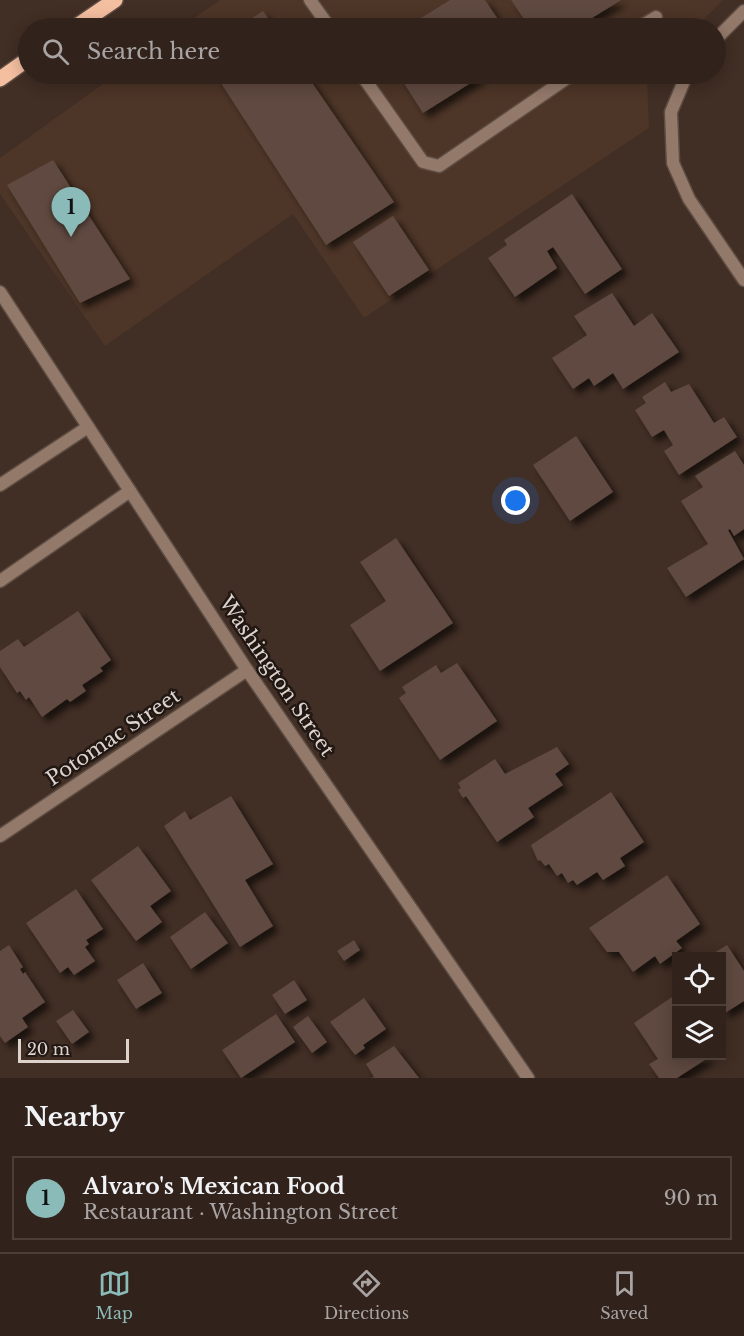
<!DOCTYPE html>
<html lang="en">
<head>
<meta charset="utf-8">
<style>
  body { margin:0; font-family:"Libre Baskerville",serif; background:#3d2f28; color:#f1f3f6 }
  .controls { position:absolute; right:18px; bottom:18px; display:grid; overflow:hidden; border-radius:0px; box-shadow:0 3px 15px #0003 }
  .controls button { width:54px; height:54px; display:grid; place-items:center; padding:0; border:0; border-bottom:2px solid #4c3f3a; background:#31221b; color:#f1f3f6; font:30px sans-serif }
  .scale { position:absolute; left:18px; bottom:15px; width:111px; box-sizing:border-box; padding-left:6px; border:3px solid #ded2cc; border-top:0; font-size:16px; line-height:21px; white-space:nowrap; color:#ded2cc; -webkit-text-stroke:4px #211814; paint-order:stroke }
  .you { position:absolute; left:516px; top:501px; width:21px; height:21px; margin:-15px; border:4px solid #fff; border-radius:50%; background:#1a73e8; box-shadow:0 0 0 9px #1a73e833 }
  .badge { display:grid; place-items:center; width:39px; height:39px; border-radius:50%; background:#8bbbb9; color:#111; font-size:20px; font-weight:700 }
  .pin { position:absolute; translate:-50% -50px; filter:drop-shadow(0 2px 3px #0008) }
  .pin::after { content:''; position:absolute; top:32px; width:21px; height:18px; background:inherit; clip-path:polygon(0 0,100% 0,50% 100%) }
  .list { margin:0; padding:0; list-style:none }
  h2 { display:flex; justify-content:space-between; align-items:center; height:78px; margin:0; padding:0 24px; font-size:26px }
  h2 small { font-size:20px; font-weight:400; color:#a8a4a3 }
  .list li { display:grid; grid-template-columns:39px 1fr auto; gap:18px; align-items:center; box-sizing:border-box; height:84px; margin:0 12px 12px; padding:0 12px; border:2px solid #4c3f3a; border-radius:0px }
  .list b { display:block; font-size:22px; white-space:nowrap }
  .list p { margin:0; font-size:20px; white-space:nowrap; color:#a8a4a3 }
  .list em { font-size:20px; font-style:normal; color:#a8a4a3 }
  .icon { flex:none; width:33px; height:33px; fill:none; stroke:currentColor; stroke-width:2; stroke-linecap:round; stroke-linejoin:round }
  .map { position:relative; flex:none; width:744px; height:1078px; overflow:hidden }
  .search { position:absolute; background:#31221b; box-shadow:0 3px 15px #0003; left:18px; right:18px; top:18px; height:66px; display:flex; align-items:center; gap:15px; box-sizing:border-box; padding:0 21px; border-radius:33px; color:#a8a4a3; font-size:22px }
  .sheet { height:174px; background:#31221b }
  nav { display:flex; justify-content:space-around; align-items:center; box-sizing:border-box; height:84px; border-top:2px solid #4c3f3a; background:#31221b; font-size:16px; color:#a8a4a3 }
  nav a { display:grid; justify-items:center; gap:3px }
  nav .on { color:#8bbbb9 }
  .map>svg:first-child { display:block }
</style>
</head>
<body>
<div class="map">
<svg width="744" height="1078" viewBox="0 0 744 1078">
  <defs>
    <filter id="shadow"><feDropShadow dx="5.5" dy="5.5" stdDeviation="3" flood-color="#0009"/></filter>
  </defs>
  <rect width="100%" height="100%" fill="#412e24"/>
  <g fill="#4d3527">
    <polygon points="220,0 723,0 695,28 180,28"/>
    <polygon points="117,74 652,74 647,78 649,128 364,318 293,214 105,346 0,194 0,158"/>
  </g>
  <g fill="#5e4a3f" filter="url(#shadow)">
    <polygon points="450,0 485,0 504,28 405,28"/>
    <polygon points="511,0 621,0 576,28 530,28"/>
    <polygon points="263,11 275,28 238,28"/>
    <polygon points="215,74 306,74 394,202 326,245"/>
    <polygon points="398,74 485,74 423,113"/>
    <polygon points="53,160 130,279 80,303 7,185"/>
    <polygon points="572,194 622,269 585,294 553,247 547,251 557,268 515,297 488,258 507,245 504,240"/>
    <polygon points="393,216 429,270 389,296 353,242"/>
    <polygon points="612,293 634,326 652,313 679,352 623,389 613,373 594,386 589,378 573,389 552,358 587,335 574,316"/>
    <polygon points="665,382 671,392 689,384 714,423 724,417 737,437 679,475 664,451 673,445 664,430 652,437 635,410 646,403 642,397"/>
    <polygon points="576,436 613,492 570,521 533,465"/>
    <polygon points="735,451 744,465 744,529 734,536 730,529 728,530 744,559 686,597 667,568 708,544 681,501 703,487 695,476"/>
    <polygon points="396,538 453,623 380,671 350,625 386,601 360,562"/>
    <polygon points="78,611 111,660 100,668 103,671 82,685 86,691 70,702 67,699 42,717 29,697 26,700 20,691 17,693 0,667 0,651 18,639 24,647"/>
    <polygon points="457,663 497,721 440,760 399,698 406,693 402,687 436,665 441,673"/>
    <polygon points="557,747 569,764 555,774 563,785 528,808 534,817 497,842 466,796 463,798 458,790 461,788 458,783 495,759 505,774"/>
    <polygon points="611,792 644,842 620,858 625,866 603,880 597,872 577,885 573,880 568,883 562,873 557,876 549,864 545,866 540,860 538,861 531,845"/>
    <polygon points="231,796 273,864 245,880 273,926 240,947 164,826 185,811 190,820"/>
    <polygon points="138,846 171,891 150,906 162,922 136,941 91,880"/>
    <polygon points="667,875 700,924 676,941 682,948 660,964 655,956 633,972 619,952 607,952 589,928"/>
    <polygon points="76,889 103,929 86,940 89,944 85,947 95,961 74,975 68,967 60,973 26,923"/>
    <polygon points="205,912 228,943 191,969 170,937"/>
    <polygon points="354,940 360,950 344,961 337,951"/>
    <polygon points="9,945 23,967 20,969 23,974 25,972 45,1002 22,1018 28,1027 5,1043 0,1036 0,951"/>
    <polygon points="727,945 744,971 744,1001 725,1013 722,1008 722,956 709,956"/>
    <polygon points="143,963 162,993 136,1009 117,980"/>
    <polygon points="294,980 307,1000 285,1014 272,995"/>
    <polygon points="672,997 676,1003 676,1056 711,1056 677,1078 659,1078 649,1064 658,1059 634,1023"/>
    <polygon points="364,998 386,1029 363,1045 365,1048 355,1055 330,1022"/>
    <polygon points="73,1010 89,1032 72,1044 56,1021"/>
    <polygon points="276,1014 295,1042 241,1078 222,1050"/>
    <polygon points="308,1016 327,1042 312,1053 293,1027"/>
    <polygon points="394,1046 419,1078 371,1078 374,1077 366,1064"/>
  </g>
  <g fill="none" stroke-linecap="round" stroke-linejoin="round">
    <defs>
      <g id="lane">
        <polyline points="310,0 330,28"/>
        <polyline points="638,28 656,17"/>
        <polyline points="361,74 423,162 439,166 573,74"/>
        <polyline points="0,485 88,427"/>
        <polyline points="0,581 130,491"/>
      </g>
      <g id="street">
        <polyline points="716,39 744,11"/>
        <polyline points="687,74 671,112 673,163 689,199 744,280"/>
        <polyline points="0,292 247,670 528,1078"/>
        <polyline points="0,836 247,670"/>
      </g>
      <g id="primary">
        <polyline points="74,28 115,0"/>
        <polyline points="0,79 28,59"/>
      </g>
    </defs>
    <use href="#lane" stroke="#5d4c42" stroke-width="15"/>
    <use href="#street" stroke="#5d4c42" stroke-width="15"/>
    <use href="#primary" stroke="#5d4c42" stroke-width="18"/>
    <use href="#lane" stroke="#93796a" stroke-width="12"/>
    <use href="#street" stroke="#93796a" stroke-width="12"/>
    <use href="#primary" stroke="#f4bea0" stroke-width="15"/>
  </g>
  <g text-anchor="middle" stroke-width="5" stroke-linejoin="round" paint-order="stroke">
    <g font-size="20" fill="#ded2cc" stroke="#211814">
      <text transform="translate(277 676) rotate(56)" y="7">Washington Street</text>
      <text transform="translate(113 737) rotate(-34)" y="7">Potomac Street</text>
    </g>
  </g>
</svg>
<div class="controls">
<button><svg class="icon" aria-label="locate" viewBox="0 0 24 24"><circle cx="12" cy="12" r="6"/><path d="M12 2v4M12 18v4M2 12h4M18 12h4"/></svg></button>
<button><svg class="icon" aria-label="layers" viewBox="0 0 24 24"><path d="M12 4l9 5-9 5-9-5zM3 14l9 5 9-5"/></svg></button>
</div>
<div class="scale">20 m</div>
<div class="you"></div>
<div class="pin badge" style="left:71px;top:237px">1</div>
<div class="search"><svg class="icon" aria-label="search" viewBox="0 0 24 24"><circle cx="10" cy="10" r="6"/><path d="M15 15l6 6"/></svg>Search here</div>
</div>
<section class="sheet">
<h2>Nearby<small></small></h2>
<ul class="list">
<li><span class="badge">1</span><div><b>Alvaro's Mexican Food</b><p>Restaurant · Washington Street</p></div><em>90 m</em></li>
</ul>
</section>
<nav>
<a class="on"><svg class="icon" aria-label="map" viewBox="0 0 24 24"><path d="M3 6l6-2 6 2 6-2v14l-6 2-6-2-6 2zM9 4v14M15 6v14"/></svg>Map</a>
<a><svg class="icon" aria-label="directions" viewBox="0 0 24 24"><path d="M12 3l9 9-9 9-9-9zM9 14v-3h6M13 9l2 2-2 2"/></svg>Directions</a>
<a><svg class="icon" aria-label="saved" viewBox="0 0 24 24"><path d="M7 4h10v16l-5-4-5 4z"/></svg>Saved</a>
</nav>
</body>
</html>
